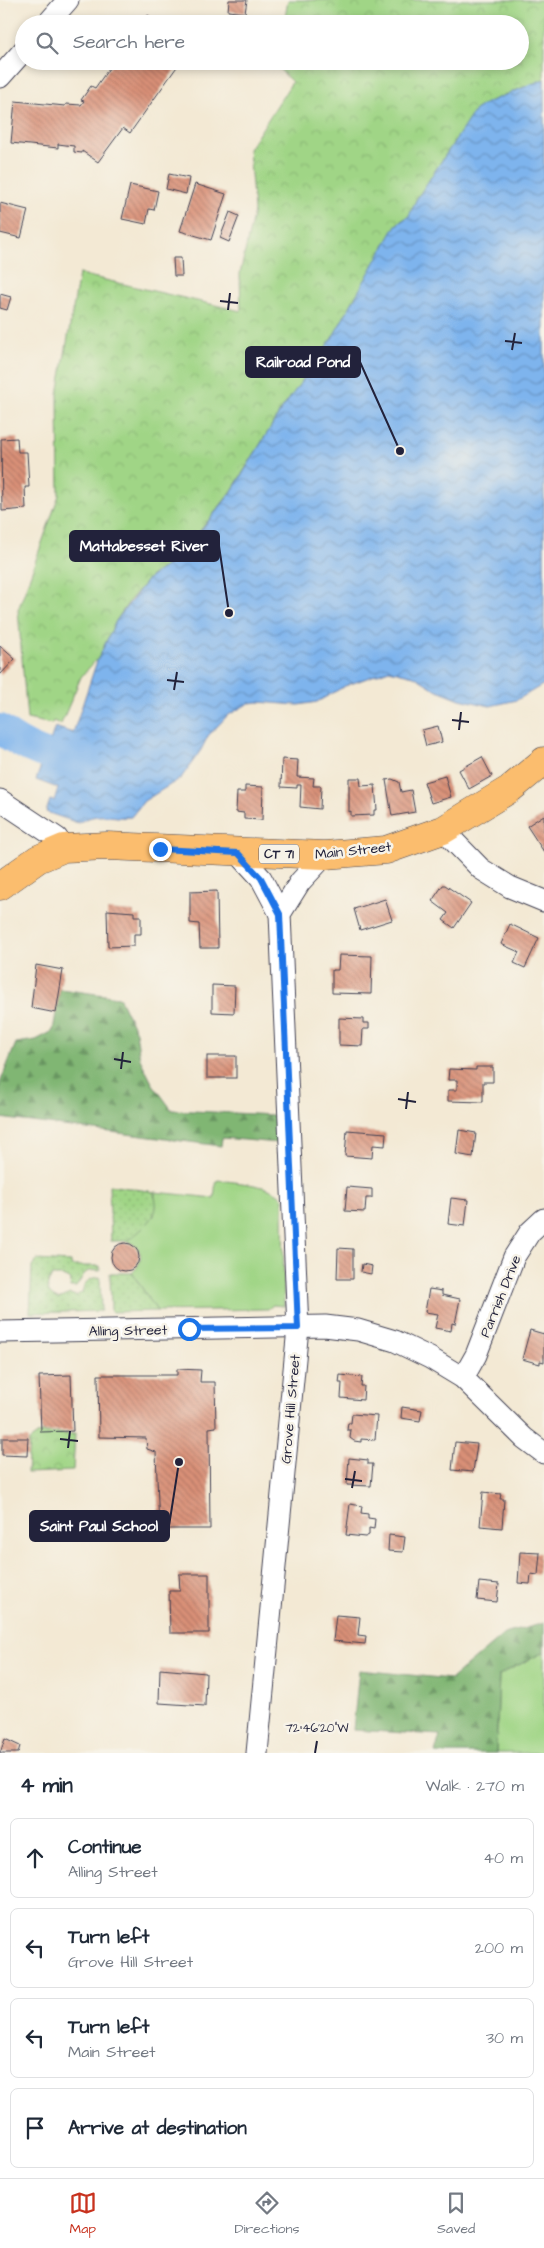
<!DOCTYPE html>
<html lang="en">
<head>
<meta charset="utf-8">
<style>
  body { margin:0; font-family:"Architects Daughter",sans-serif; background:#f2f2f3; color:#1f2937 }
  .stop { position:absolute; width:15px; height:15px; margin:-11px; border:4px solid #1a73e8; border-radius:50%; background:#fff }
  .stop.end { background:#1a73e8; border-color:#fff; box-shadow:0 1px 5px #0008 }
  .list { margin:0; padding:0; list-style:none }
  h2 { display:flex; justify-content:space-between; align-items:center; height:65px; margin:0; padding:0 20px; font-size:21px }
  h2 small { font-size:16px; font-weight:400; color:#747a83 }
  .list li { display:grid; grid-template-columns:32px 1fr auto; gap:15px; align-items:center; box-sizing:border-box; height:80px; margin:0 10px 10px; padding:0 10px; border:1px solid #e0e1e3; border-radius:8px }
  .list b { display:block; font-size:19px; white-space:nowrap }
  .list p { margin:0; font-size:16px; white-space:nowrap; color:#747a83 }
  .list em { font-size:16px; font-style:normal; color:#747a83 }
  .icon { flex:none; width:28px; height:28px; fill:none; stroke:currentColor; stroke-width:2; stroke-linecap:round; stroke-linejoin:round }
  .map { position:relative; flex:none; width:544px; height:1753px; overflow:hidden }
  .search { position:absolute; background:#fff; box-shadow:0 2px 8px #0003; left:15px; right:15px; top:15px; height:55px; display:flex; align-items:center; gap:12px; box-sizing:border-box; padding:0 18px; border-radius:28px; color:#747a83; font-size:19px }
  .sheet { height:425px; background:#fff }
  nav { display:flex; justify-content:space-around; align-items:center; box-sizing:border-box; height:70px; border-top:1px solid #e0e1e3; background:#fff; font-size:14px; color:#747a83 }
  nav a { display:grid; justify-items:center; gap:2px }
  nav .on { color:#c8321e }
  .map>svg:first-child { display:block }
</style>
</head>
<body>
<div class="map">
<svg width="544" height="1753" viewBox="0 0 544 1753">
  <defs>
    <pattern id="forest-firs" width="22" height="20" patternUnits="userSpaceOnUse" patternTransform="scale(1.25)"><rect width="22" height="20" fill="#80b673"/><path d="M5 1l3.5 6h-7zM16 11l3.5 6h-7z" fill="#689460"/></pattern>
    <pattern id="park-crowns" width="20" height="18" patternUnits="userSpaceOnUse" patternTransform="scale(1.25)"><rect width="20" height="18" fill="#a0d586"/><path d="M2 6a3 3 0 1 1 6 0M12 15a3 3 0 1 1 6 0" fill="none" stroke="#8ab775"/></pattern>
    <pattern id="garden-dots" width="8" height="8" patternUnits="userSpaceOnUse" patternTransform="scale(1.25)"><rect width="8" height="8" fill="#a0d586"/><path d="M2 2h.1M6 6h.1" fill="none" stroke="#8ab775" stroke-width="1.8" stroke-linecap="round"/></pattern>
    <pattern id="water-waves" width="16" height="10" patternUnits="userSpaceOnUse" patternTransform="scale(1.25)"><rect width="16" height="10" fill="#7eb4ed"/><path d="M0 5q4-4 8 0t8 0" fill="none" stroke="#6792c1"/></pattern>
    <pattern id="building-back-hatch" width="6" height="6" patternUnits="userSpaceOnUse" patternTransform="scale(1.25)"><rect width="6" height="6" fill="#d99077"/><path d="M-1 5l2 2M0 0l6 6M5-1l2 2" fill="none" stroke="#b07563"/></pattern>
  </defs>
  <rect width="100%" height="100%" fill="#f7f3e8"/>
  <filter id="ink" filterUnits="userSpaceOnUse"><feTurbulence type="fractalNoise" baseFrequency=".02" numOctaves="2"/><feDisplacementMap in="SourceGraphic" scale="10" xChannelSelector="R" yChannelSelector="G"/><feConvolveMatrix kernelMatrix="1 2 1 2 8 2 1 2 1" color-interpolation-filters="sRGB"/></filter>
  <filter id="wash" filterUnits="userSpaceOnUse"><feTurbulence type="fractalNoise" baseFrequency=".0096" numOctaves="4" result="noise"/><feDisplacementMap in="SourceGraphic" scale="20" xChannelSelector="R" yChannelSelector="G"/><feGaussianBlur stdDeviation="1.12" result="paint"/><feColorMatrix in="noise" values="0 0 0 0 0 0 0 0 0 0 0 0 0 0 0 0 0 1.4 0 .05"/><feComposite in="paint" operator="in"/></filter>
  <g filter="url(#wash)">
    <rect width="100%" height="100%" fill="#f3e9d4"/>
    <g fill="#a0d586" stroke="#617c60">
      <path d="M219,1180C236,1183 274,1184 283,1199L284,1306L273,1305L268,1309L157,1311L132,1273C144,1261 144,1249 128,1241L154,1216L155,1192L214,1198L216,1181Z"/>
      <polygon points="544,1652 544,1753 496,1753 499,1675"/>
    </g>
    <g fill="url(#forest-firs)" stroke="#516c57">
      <polygon points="60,989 119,997 136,1032 140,1059 152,1083 172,1110 273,1115 278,1143 222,1138 221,1146 0,1118 0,1083 16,1043 36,1040 53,1031"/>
      <polygon points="544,1623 544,1652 499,1675 496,1753 435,1753 440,1735 353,1730 359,1670 451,1679 504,1634"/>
    </g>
    <g fill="url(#park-crowns)" stroke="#617c60">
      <polygon points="288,0 544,0 544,79 486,103 452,145 416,200 409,216 398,223 331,340 280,412 231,492 180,556 152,575 130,600 116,621 97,661 95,661 81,677 61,724 53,721 52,724 27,719 18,610 59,495 58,394 79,274 241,311 240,274 254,211 249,149 292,82 271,61 520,61 520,24 282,24 285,18"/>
      <polygon points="40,1433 75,1434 73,1471 27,1473 29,1441"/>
    </g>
    <g fill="url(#garden-dots)" stroke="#617c60">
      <path d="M109,1185L155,1192L154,1195C163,1216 142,1228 128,1241H111Z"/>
      <path d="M37,1260L71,1262V1266H100V1271C82,1269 85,1275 76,1287H70L71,1280L62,1276H52C45,1286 46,1294 58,1299L70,1294L76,1296L82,1292C85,1281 89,1278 100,1277L101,1311L30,1313L32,1267Z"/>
      <polygon points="110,1273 132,1273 157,1311 111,1312"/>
    </g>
    <path fill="url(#water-waves)" stroke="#506b94" d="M544,79V684L517,700L490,706L460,699L435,689L414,676L389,670L345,686L317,702L298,705L258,702L249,703L227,716L208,736L201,750L181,778L144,801L131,817C111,819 100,810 78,823L46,812L50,800L54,801L58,788L36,780L55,727L73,733L97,661L116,621L148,579L180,556L231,493L280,412L331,340L396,225L409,216L416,200L475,110L486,103Z"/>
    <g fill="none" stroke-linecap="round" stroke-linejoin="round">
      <path stroke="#7eb4ed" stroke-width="30" d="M0,729C23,747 55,763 85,757"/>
    </g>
    <g id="blocks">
      <g fill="url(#building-back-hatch)">
        <polygon points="229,0 247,0 245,13 228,11"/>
        <polygon points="148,15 160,24 141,24"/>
        <polygon points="114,61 181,61 130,133 123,128 98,162 82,151 82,153 74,152 74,146 58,144 58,148 11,143 15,101 65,106 66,104 81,105 84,101 81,100 91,86 95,88"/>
        <polygon points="169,174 189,178 186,194 166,189"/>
        <polygon points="195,184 226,194 211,240 180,231"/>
        <polygon points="130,185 158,191 154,210 149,209 146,224 122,219"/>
        <polygon points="0,203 28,210 21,238 0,233"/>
        <polygon points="230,212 239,216 229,242 220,238"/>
        <polygon points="173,258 181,258 182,276 174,276"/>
        <polygon points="0,294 11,297 7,310 0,308"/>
        <polygon points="17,438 18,452 27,452 29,487 25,487 26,509 2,511 1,439"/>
        <polygon points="0,646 15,659 0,675"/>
        <polygon points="438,726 442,742 426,746 422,730"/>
        <polygon points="482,757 492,776 469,789 459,770"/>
        <polygon points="282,759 298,760 297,777 314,778 313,786 321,786 320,809 300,807 301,785 297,785 297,788 281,787"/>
        <polygon points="445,776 451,797 431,803 424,782"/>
        <polygon points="349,778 360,778 361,786 375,785 377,810 374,810 374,815 351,816 351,811 349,812"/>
        <polygon points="392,779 399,782 401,792 411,790 415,812 392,816 386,780"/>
        <polygon points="245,786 263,787 262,820 244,819 244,813 236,812 237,792 245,792"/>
        <polygon points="544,815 544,852 527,826"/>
        <polygon points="443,885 445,885 471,903 454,928 443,920 448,913 432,901"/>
        <polygon points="217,891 218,948 200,948 199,924 190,923 190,892"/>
        <polygon points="385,899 392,920 360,930 354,909"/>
        <polygon points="107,910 134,912 134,916 141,916 141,934 134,934 134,946 108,947"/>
        <polygon points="510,924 539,938 525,968 514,963 519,952 501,944"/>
        <polygon points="339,955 372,956 371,994 332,993 332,970 338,970"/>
        <polygon points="36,965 63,970 56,1013 31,1008"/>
        <polygon points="212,985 235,986 234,1013 212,1012"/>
        <polygon points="339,1018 363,1019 363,1023 369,1023 369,1029 363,1029 362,1046 339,1045"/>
        <rect x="207" y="1056" width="29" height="22"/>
        <polygon points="476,1067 493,1067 493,1082 483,1082 483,1102 448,1101 448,1090 457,1090 457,1080 448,1080 449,1069 476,1070"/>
        <polygon points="347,1130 386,1133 385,1146 373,1145 372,1158 345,1156"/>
        <polygon points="459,1130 476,1133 473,1157 456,1154"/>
        <polygon points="347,1187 372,1189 372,1198 366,1198 365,1212 345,1211"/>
        <polygon points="451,1198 468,1200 465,1226 448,1224"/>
        <circle cx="125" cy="1257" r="14"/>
        <polygon points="338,1248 353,1249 353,1279 337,1279"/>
        <polygon points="362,1264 372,1266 371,1274 361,1272"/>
        <polygon points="429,1289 442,1291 442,1295 460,1299 455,1324 452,1323 451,1331 435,1328 438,1314 425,1312"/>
        <polygon points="530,1330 544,1334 544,1362 540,1361 540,1364 522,1359"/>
        <polygon points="177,1369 201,1370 200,1382 215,1382 216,1427 209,1428 210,1529 159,1529 156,1452 147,1449 146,1438 99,1437 98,1375 177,1375"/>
        <polygon points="71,1375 73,1431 41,1432 39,1376"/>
        <polygon points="340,1375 362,1377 361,1386 364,1386 363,1400 341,1398 342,1383 339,1383"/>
        <polygon points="402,1407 422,1410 420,1421 401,1418"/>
        <polygon points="352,1414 377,1416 375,1440 361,1439 361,1442 354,1441 350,1438 351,1430 347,1430 348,1423 351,1423"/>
        <polygon points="2,1438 28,1438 27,1456 2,1455"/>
        <polygon points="455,1442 477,1444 473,1472 452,1470"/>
        <polygon points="349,1458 368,1460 368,1464 373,1464 371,1486 347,1485"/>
        <polygon points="483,1492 501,1494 500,1499 504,1499 502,1528 480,1526"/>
        <polygon points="350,1504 362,1506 361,1513 368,1514 368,1518 375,1519 374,1529 369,1528 369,1535 365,1537 346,1535"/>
        <polygon points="389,1535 405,1537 403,1552 388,1551"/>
        <polygon points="520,1552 540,1553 538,1575 531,1574 530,1584 518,1583"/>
        <polygon points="179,1574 209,1574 209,1633 170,1633 169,1591 180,1591"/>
        <polygon points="479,1582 499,1584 497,1602 477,1600"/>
        <polygon points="336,1615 360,1617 358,1635 366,1636 365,1644 333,1641"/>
        <polygon points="160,1669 206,1673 205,1706 159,1703"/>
        <polygon points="5,1739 20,1746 18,1753 0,1753"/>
      </g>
    </g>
  </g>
  <g filter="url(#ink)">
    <use href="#blocks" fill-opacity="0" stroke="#414052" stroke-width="1"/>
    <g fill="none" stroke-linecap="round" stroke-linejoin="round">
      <defs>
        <g id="minor">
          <polyline points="47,24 68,0"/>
          <polyline points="0,77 24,50"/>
          <polyline points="0,800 57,838 64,848"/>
          <polyline points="443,830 481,869 510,887 544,901"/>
          <polyline points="238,853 261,878 280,914"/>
          <polyline points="0,1332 325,1326 358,1330 395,1341 430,1358 463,1378 524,1438 544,1453"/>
          <polyline points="463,1378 476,1355 514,1257 530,1232 544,1219"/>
          <polyline points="257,1753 298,1328 280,914 300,882 325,855"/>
        </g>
        <polyline id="major" points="0,886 38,859 64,848 107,846 325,855 386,850 443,830 510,789 544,761"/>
      </defs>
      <use href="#minor" stroke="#414052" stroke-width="23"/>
      <use href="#major" stroke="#414052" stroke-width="29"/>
      <use href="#minor" stroke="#fff" stroke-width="21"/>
      <use href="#major" stroke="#fbbd6e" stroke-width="28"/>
    </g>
  </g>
  <g fill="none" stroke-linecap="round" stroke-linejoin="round" filter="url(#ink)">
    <polyline stroke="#1a73e8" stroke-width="6" points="160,849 238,853 261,878 280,914 298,1328 189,1329"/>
  </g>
  <path fill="none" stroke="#22223b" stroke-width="2" d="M220,301L238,303M228,310L230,293M505,341L522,343M512,350L515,333M167,680L184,682M174,690L177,672M452,720L469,722M459,730L461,712M114,1059L131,1062M121,1069L123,1052M398,1099L416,1102M406,1109L408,1092M60,1439L78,1441M68,1448L70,1431M345,1479L362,1481M352,1488L355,1471M315,1753L317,1741"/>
  <g text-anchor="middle" stroke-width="5" stroke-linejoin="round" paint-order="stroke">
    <rect fill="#f7f3e8" stroke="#62616f" stroke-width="1" x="259" y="844.5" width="40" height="19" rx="4"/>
    <g font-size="12" font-weight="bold" fill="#22223b">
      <text x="279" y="858">CT 71</text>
    </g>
    <g font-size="14" fill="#22223b" stroke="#f7f3e8">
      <text transform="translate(353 850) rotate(-6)" y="5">Main Street</text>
      <text transform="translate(500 1296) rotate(-68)" y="5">Parrish Drive</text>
      <text transform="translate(128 1330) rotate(-1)" y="5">Alling Street</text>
      <text transform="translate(290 1409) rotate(-85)" y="5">Grove Hill Street</text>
    </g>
  </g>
  <g font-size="12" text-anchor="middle" fill="#22223b" stroke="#f7f3e8" stroke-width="5" stroke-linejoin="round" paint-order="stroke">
    <text x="317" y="1732">72°46'20"W</text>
  </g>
  <path fill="none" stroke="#22223b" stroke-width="2" d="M400 451L360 362M229 613L219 546M179 1462L169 1526"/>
  <g fill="#22223b" stroke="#f7f3e8" stroke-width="2">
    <circle cx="400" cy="451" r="5"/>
    <circle cx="229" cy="613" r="5"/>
    <circle cx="179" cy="1462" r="5"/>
  </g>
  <g fill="#22223b" stroke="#22223b" stroke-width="2">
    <rect x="246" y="347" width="114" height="30" rx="5"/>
    <rect x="70" y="531" width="149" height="30" rx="5"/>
    <rect x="30" y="1511" width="139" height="30" rx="5"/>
  </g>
  <g font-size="15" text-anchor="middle" font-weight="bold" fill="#fff">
    <text x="303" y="367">Railroad Pond</text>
    <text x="144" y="551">Mattabesset River</text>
    <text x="99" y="1531">Saint Paul School</text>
  </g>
</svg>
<div class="stop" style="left:189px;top:1329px"></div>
<div class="stop end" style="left:160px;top:849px"></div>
<div class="search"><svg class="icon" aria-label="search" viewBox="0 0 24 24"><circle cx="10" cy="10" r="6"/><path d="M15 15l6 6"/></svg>Search here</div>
</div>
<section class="sheet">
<h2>4 min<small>Walk · 270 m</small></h2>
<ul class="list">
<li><svg class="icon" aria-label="ahead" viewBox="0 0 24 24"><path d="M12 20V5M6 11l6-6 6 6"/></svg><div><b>Continue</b><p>Alling Street</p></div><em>40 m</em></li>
<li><svg class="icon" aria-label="left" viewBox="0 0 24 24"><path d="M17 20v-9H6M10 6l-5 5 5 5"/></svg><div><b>Turn left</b><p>Grove Hill Street</p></div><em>200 m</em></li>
<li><svg class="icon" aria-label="left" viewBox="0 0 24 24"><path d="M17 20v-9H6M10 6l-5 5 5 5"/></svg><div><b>Turn left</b><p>Main Street</p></div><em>30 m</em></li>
<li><svg class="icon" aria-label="arrive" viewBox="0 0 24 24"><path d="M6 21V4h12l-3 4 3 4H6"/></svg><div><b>Arrive at destination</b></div></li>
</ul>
</section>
<nav>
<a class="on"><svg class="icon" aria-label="map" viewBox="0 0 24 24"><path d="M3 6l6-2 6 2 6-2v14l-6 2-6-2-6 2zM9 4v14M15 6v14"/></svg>Map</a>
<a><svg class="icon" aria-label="directions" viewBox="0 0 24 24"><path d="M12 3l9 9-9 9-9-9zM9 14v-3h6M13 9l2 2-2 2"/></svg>Directions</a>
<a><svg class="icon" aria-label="saved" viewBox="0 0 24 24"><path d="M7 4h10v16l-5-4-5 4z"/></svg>Saved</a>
</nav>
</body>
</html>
